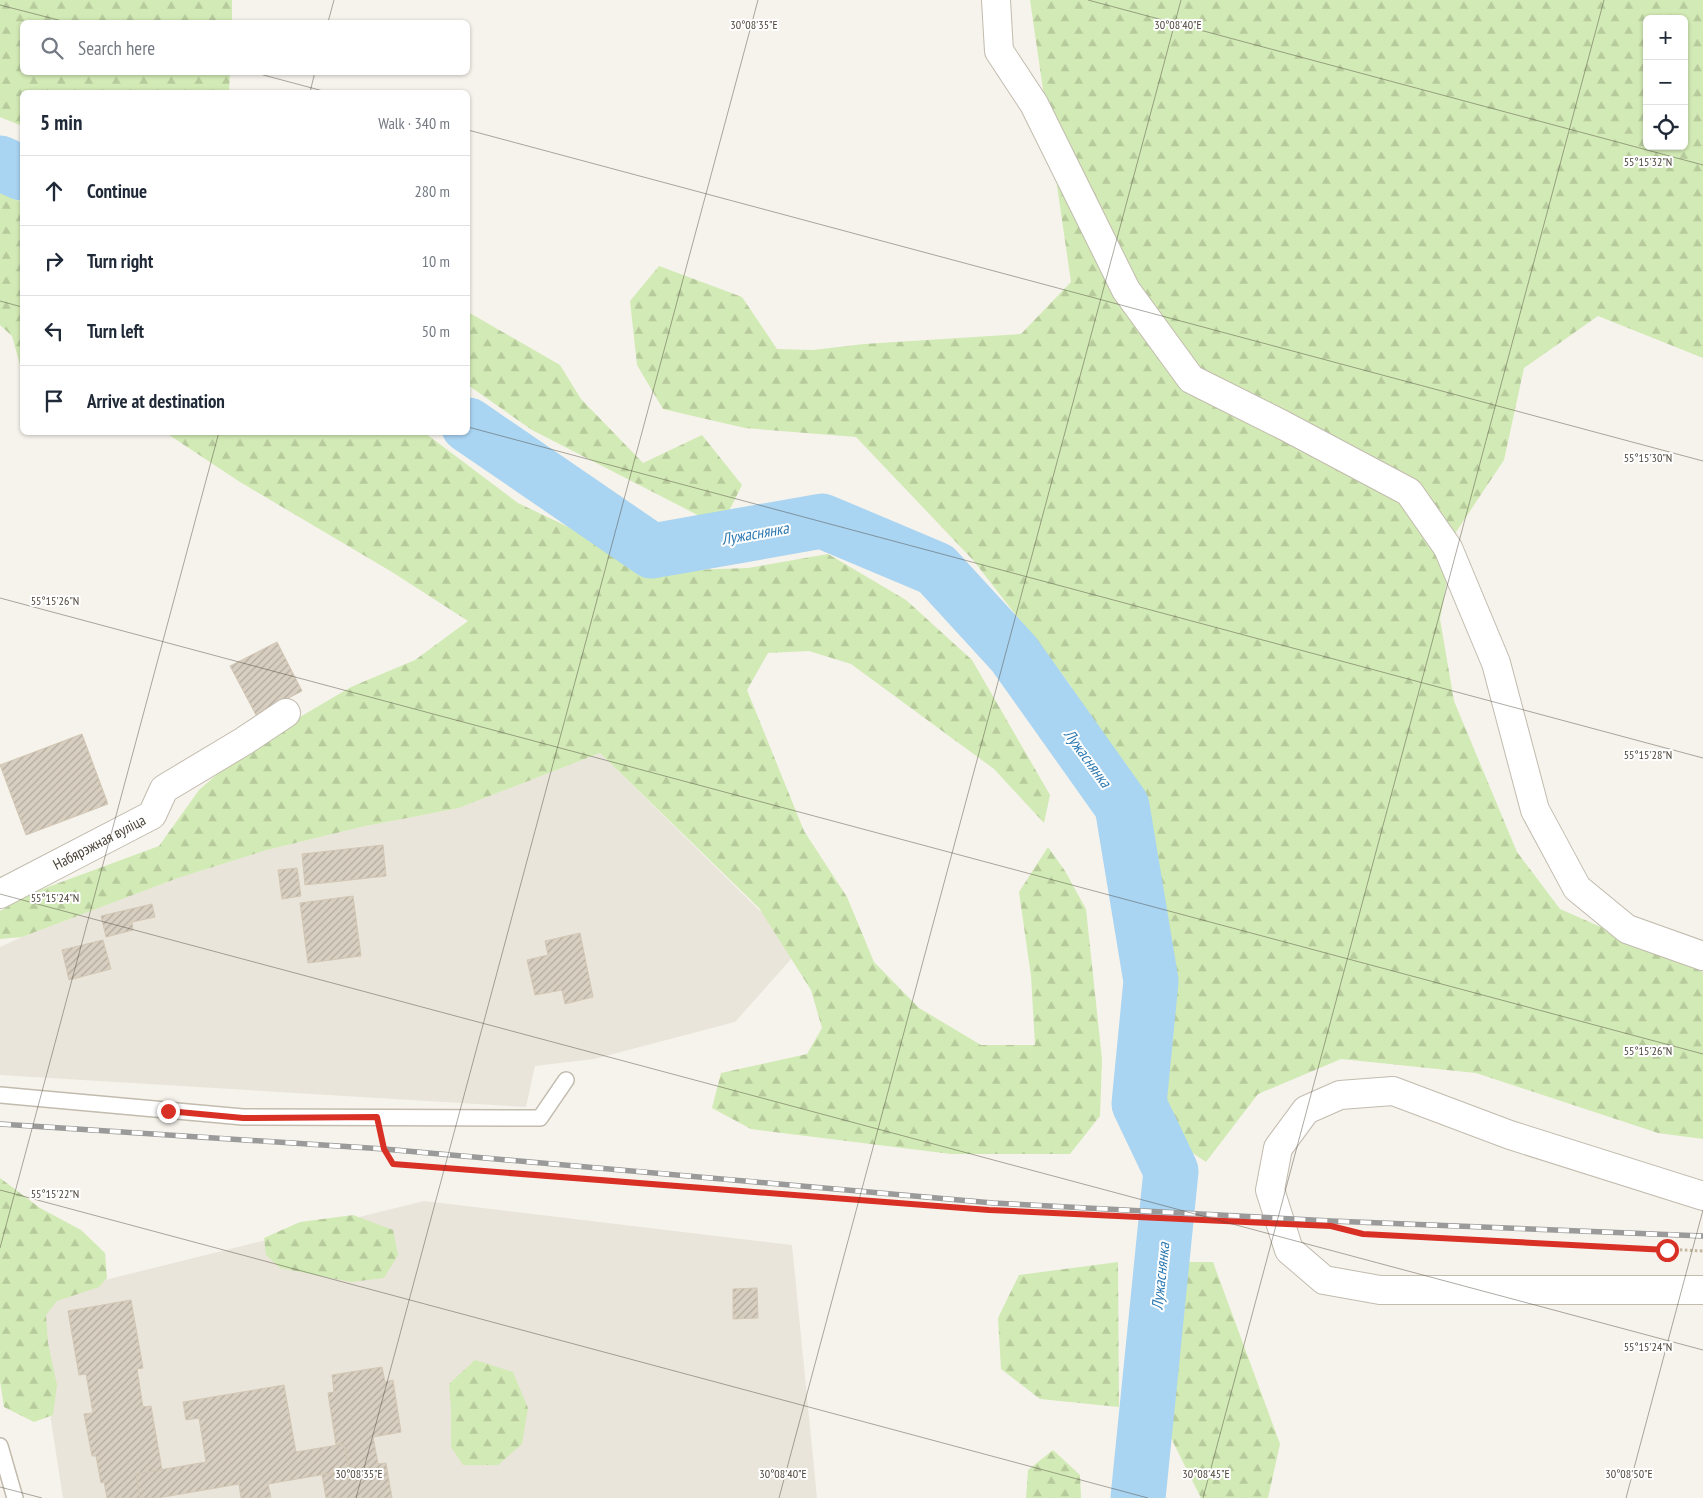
<!DOCTYPE html>
<html lang="en">
<head>
<meta charset="utf-8">
<style>
  body { margin:0; font-family:"PT Sans Narrow",sans-serif; background:#f2f2f3; color:#1f2937 }
  .controls { position:absolute; right:15px; top:15px; display:grid; overflow:hidden; border-radius:8px; box-shadow:0 1px 4px #0004 }
  .controls button { width:45px; height:45px; display:grid; place-items:center; padding:0; border:0; border-bottom:1px solid #e0e1e3; background:#fff; color:#1f2937; font:25px sans-serif }
  .stop { position:absolute; width:15px; height:15px; margin:-11px; border:4px solid #d93025; border-radius:50%; background:#fff }
  .stop.end { background:#d93025; border-color:#fff; box-shadow:0 1px 5px #0008 }
  .list { margin:0; padding:0; list-style:none }
  h2 { display:flex; justify-content:space-between; align-items:center; height:65px; margin:0; padding:0 20px; font-size:21px }
  h2 small { font-size:16px; font-weight:400; color:#747a83 }
  .list li { display:grid; grid-template-columns:32px 1fr auto; gap:15px; align-items:center; box-sizing:border-box; height:70px; padding:0 20px; border-top:1px solid #e0e1e3 }
  .list b { display:block; font-size:19px; white-space:nowrap }
  .list em { font-size:16px; font-style:normal; color:#747a83 }
  .icon { flex:none; width:28px; height:28px; fill:none; stroke:currentColor; stroke-width:2; stroke-linecap:round; stroke-linejoin:round }
  .map { position:relative; flex:none; width:1703px; height:1498px; overflow:hidden }
  .search { position:absolute; background:#fff; box-shadow:0 1px 4px #0004; left:20px; top:20px; width:450px; height:55px; display:flex; align-items:center; gap:12px; box-sizing:border-box; padding:0 18px; border-radius:8px; color:#747a83; font-size:19px }
  .panel { position:absolute; background:#fff; box-shadow:0 1px 4px #0004; left:20px; top:90px; width:450px; height:345px; border-radius:8px }
  .map>svg:first-child { display:block }
</style>
</head>
<body>
<div class="map">
<svg width="1703" height="1498" viewBox="0 0 1703 1498">
  <defs>
    <pattern id="forest-firs" width="22" height="20" patternUnits="userSpaceOnUse" patternTransform="scale(1.25)"><rect width="22" height="20" fill="#d2eab5"/><path d="M5 1l3.5 6h-7zM16 11l3.5 6h-7z" fill="#b6ca9c"/></pattern>
    <pattern id="building-hatch" width="6" height="6" patternUnits="userSpaceOnUse" patternTransform="scale(1.25)"><rect width="6" height="6" fill="#d8cfc1"/><path d="M-1 1l2-2M0 6l6-6M5 7l2-2" fill="none" stroke="#b1aa9e"/></pattern>
  </defs>
  <rect width="100%" height="100%" fill="#f6f3ec"/>
  <g fill="#eae5da">
    <polygon points="600,753 763,914 792,958 735,1022 594,1059 535,1066 526,1107 0,1075 0,947 22,937 178,878 267,850 361,827 459,808"/>
    <polygon points="424,1201 792,1245 817,1498 63,1498 32,1298"/>
  </g>
  <g fill="url(#forest-firs)" fill-rule="evenodd">
    <polygon points="0,0 232,0 232,22 22,22 22,72 230,73 229,92 22,92 22,126 0,117"/>
    <path d="M1030,0H1703V358L1598,316L1524,368L1504,460L1456,532L1440,619L1454,701L1517,852L1560,909L1703,972V1139L1658,1133L1476,1073L1341,1059L1258,1094L1206,1162L1146,1122L1162,1000L1149,891L1071,686L973,560L856,437L745,428L663,409L637,365L630,301L659,266L742,297L777,349L813,350L864,344L1021,334L1071,282ZM1647,19H1684V146H1647Z"/>
    <polygon points="0,193 22,202 22,372 12,336 0,325"/>
    <polygon points="468,312 560,365 581,399 643,463 702,435 742,485 721,527 532,430 468,385"/>
    <polygon points="166,433 425,433 518,503 661,571 748,568 828,554 906,600 972,660 1050,795 1044,823 994,769 851,664 809,651 768,653 747,690 804,831 847,897 874,962 919,1008 981,1045 1035,1045 1031,976 1019,892 1048,847 1065,871 1086,909 1102,1059 1100,1116 1070,1154 951,1154 751,1129 712,1108 721,1073 807,1054 822,1028 811,990 759,908 600,753 459,808 361,827 267,850 178,878 22,937 0,939 0,911 29,894 159,846 199,790 249,747 351,687 415,660 468,621 392,572 240,482"/>
    <polygon points="0,1178 40,1208 81,1230 105,1253 107,1278 99,1287 57,1301 46,1315 48,1343 57,1385 53,1415 34,1422 4,1407 0,1381"/>
    <polygon points="353,1215 393,1230 398,1255 384,1278 351,1282 280,1268 266,1255 264,1238 300,1222"/>
    <polygon points="1118,1262 1119,1407 1040,1399 1001,1369 998,1318 1019,1275"/>
    <polygon points="1182,1262 1213,1262 1280,1444 1268,1498 1201,1498 1164,1424"/>
    <polygon points="475,1360 513,1372 528,1408 522,1444 498,1465 463,1465 451,1447 451,1409 449,1384"/>
    <polygon points="1053,1450 1080,1475 1081,1498 1026,1498 1028,1470"/>
  </g>
  <g fill="none" stroke-linecap="round" stroke-linejoin="round">
    <g stroke="#a9d4f2" stroke-width="55">
      <polyline points="0,163 22,173"/>
      <polyline points="468,425 652,551 822,521 936,569 1014,654 1122,806 1151,981 1139,1104 1171,1171 1138,1498"/>
    </g>
  </g>
  <g fill="url(#building-hatch)" stroke="#d3c7b4">
    <polygon points="277,642 302,691 256,715 230,666"/>
    <polygon points="82,734 108,804 26,835 0,765"/>
    <polygon points="383,845 386,876 305,885 302,854"/>
    <polygon points="297,868 301,896 282,899 278,870"/>
    <polygon points="353,896 361,956 308,963 300,903"/>
    <polygon points="152,904 155,917 132,922 133,930 106,937 101,916"/>
    <polygon points="580,933 593,997 565,1004 562,990 535,995 527,960 548,955 545,941"/>
    <polygon points="103,940 111,969 69,980 62,950"/>
    <polygon points="757,1288 758,1318 733,1319 733,1289"/>
    <polygon points="131,1300 143,1368 137,1369 143,1407 151,1406 162,1470 136,1474 140,1498 107,1498 104,1482 101,1483 96,1456 92,1456 84,1414 93,1413 86,1374 79,1375 68,1311"/>
    <polygon points="382,1367 385,1382 393,1380 401,1432 373,1437 378,1464 386,1463 392,1498 326,1498 322,1475 349,1470 344,1444 336,1445 328,1393 334,1392 332,1375"/>
    <polygon points="284,1385 296,1452 344,1444 349,1470 268,1484 271,1497 262,1498 241,1498 239,1484 158,1498 140,1498 136,1474 206,1462 199,1418 186,1420 183,1402"/>
  </g>
  <g fill="none" stroke-linecap="round" stroke-linejoin="round">
    <defs>
      <g id="lane">
        <polyline points="0,1095 243,1117 540,1118 566,1080"/>
        <polyline points="0,1446 15,1498"/>
      </g>
      <g id="street">
        <polyline points="996,0 999,51 1034,104 1126,290 1191,379 1283,425 1409,492 1448,548 1496,663 1535,810 1577,888 1627,929 1703,956"/>
        <path id="s1" d="M0,894L152,815L164,789L244,741L286,713"/>
        <polyline points="1703,1196 1510,1135 1393,1091 1340,1095 1306,1110 1278,1148 1270,1190 1289,1250 1324,1280 1380,1290 1703,1290"/>
      </g>
    </defs>
    <use href="#lane" stroke="#c2bbae" stroke-width="18"/>
    <use href="#street" stroke="#c2bbae" stroke-width="30"/>
    <g stroke="#c4b79f" stroke-width="3" stroke-dasharray="2.5 2.5" stroke-linecap="butt">
      <polyline points="382,1140 384,1149 393,1164 989,1210"/>
      <polyline points="1331,1227 1363,1234 1703,1251"/>
    </g>
    <use href="#lane" stroke="#fff" stroke-width="15"/>
    <use href="#street" stroke="#fff" stroke-width="28"/>
    <defs>
      <polyline id="rail" points="0,1124 384,1149 993,1203 1331,1221 1703,1236"/>
    </defs>
    <use href="#rail" stroke="#9a9a9a" stroke-width="5.5"/>
    <use href="#rail" stroke="#fff" stroke-width="4" stroke-dasharray="11" stroke-linecap="butt"/>
    <polyline stroke="#c4b79f" stroke-width="3" stroke-dasharray="2.5 2.5" stroke-linecap="butt" points="989,1210 1331,1227"/>
  </g>
  <g fill="none" stroke-linecap="round" stroke-linejoin="round">
    <polyline stroke="#d93025" stroke-width="6" points="168,1111 243,1118 377,1117 384,1149 393,1164 989,1210 1331,1226 1363,1234 1667,1250"/>
  </g>
  <path fill="none" stroke="#4b4439" stroke-width="1" stroke-opacity="0.45" d="M1088,0L1703,165M0,5L66,22M328,22L334,0M252,72L327,92M310,92L315,72M468,130L1703,461M0,301L22,307M468,427L1703,758M0,598L1703,1054M0,894L1703,1350M0,1190L1148,1498M0,1248L219,432M0,1487L42,1498M356,1498L758,0M779,1498L1181,0M1203,1498L1604,0M1626,1498L1703,1210"/>
  <g text-anchor="middle" stroke-width="4" stroke-linejoin="round" paint-order="stroke">
    <g font-size="15" fill="#4b4439" stroke="#fff">
      <text dy="5" stroke="none"><textPath href="#s1" startOffset="112">Набярэжная вуліца</textPath></text>
    </g>
    <g font-size="16" font-style="italic" fill="#2e7ab2" stroke="#fff">
      <text transform="translate(755 533) rotate(-10)" y="6">Лужаснянка</text>
      <text transform="translate(1088 758) rotate(54)" y="6">Лужаснянка</text>
      <text transform="translate(1160 1276) rotate(-84)" y="6">Лужаснянка</text>
    </g>
  </g>
  <g font-size="12" text-anchor="middle" fill="#4b4439" stroke="#fff" stroke-width="4" stroke-linejoin="round" paint-order="stroke">
    <text x="754" y="29">30°08'35"E</text>
    <text x="1178" y="29">30°08'40"E</text>
    <text x="1648" y="166">55°15'32"N</text>
    <text x="1648" y="462">55°15'30"N</text>
    <text x="55" y="605">55°15'26"N</text>
    <text x="1648" y="759">55°15'28"N</text>
    <text x="55" y="902">55°15'24"N</text>
    <text x="1648" y="1055">55°15'26"N</text>
    <text x="55" y="1198">55°15'22"N</text>
    <text x="1648" y="1351">55°15'24"N</text>
    <text x="359" y="1478">30°08'35"E</text>
    <text x="783" y="1478">30°08'40"E</text>
    <text x="1206" y="1478">30°08'45"E</text>
    <text x="1629" y="1478">30°08'50"E</text>
  </g>
</svg>
<div class="controls">
<button>+</button>
<button>−</button>
<button><svg class="icon" aria-label="locate" viewBox="0 0 24 24"><circle cx="12" cy="12" r="6"/><path d="M12 2v4M12 18v4M2 12h4M18 12h4"/></svg></button>
</div>
<div class="stop" style="left:1667px;top:1250px"></div>
<div class="stop end" style="left:168px;top:1111px"></div>
<div class="search"><svg class="icon" aria-label="search" viewBox="0 0 24 24"><circle cx="10" cy="10" r="6"/><path d="M15 15l6 6"/></svg>Search here</div>
<section class="panel">
<h2>5 min<small>Walk · 340 m</small></h2>
<ul class="list">
<li><svg class="icon" aria-label="ahead" viewBox="0 0 24 24"><path d="M12 20V5M6 11l6-6 6 6"/></svg><div><b>Continue</b></div><em>280 m</em></li>
<li><svg class="icon" aria-label="right" viewBox="0 0 24 24"><path d="M7 20v-9h11M14 6l5 5-5 5"/></svg><div><b>Turn right</b></div><em>10 m</em></li>
<li><svg class="icon" aria-label="left" viewBox="0 0 24 24"><path d="M17 20v-9H6M10 6l-5 5 5 5"/></svg><div><b>Turn left</b></div><em>50 m</em></li>
<li><svg class="icon" aria-label="arrive" viewBox="0 0 24 24"><path d="M6 21V4h12l-3 4 3 4H6"/></svg><div><b>Arrive at destination</b></div></li>
</ul>
</section>
</div>
</body>
</html>
